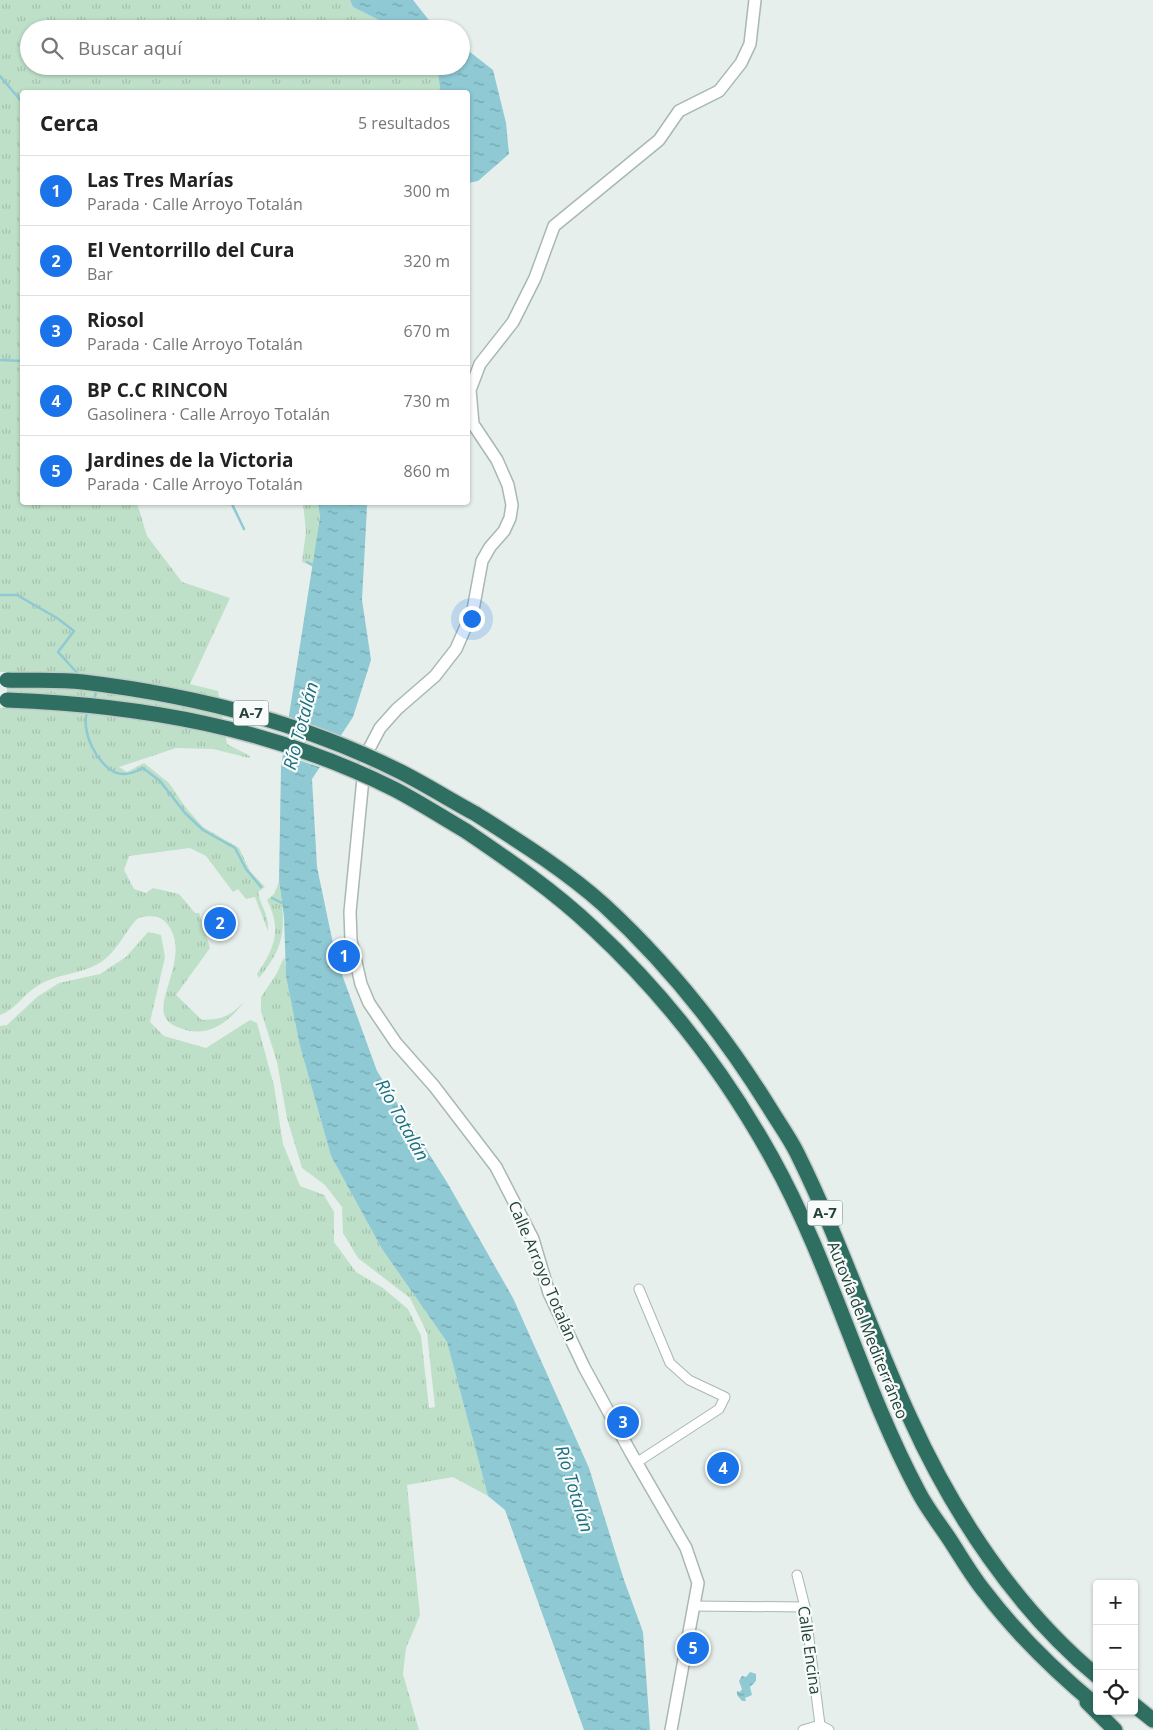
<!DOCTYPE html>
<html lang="es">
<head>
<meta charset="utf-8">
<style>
  body { margin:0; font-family:"Open Sans",sans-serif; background:#f2f2f2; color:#222 }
  .controls { position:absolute; right:15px; bottom:15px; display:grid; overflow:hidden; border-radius:5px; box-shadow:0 1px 4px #0004 }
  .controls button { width:45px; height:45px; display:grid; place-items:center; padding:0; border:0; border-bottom:1px solid #e0e0e0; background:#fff; color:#222; font:25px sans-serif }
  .you { position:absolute; left:471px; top:618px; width:18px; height:18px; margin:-12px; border:4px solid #fff; border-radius:50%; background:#1a73e8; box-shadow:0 0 0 8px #1a73e833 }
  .badge { display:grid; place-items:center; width:32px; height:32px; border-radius:50%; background:#1a73e8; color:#fff; font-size:16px; font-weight:700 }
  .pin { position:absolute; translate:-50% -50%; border:2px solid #fff; box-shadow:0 1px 5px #0006 }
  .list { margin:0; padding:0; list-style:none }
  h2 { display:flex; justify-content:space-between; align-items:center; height:65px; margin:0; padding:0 20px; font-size:21px }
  h2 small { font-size:16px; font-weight:400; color:#767676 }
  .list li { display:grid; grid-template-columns:32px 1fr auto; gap:15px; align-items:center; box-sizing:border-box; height:70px; padding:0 20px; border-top:1px solid #e0e0e0 }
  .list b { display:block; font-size:19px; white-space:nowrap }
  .list p { margin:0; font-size:16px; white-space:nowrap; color:#767676 }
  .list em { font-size:16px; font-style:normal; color:#767676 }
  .icon { flex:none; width:28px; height:28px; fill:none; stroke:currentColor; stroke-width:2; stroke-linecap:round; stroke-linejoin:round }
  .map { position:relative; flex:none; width:1153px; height:1730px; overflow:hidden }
  .search { position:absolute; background:#fff; box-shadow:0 1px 4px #0004; left:20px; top:20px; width:450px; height:55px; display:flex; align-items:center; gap:12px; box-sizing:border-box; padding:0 18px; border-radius:28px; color:#767676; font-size:19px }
  .panel { position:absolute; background:#fff; box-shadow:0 1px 4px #0004; left:20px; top:90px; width:450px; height:415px; border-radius:5px }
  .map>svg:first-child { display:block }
</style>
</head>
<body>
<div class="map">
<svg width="1153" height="1730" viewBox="0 0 1153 1730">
  <defs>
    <pattern id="grass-tufts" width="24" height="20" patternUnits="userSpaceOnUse" patternTransform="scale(1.25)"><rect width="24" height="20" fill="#bfe0c8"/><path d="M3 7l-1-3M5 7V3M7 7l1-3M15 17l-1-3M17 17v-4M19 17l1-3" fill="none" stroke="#a4c1ad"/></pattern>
    <pattern id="water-ripples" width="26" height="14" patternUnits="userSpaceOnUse" patternTransform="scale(1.25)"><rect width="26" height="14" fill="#8ec9d4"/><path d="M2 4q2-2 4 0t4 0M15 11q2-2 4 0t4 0" fill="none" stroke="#74a5ad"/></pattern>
  </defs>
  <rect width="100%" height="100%" fill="#e6efeb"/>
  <g fill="url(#grass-tufts)">
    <path d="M0,0H350L353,7L397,29H29V66H437L440,88L438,92H22V502L137,503L147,536L182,582L230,598L190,684L218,691L227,744L250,756L249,758L213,749L176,748L119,767L127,772L144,763L169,783L186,808L203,827L239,848L250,871L265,887L258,892C261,908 269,913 268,931L255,897L246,899L238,889L233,892L206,856L190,848L129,856L124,870L134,889L146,893L153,888L179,894L195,913H199L210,948L176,995L202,1020C223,1019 229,1017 244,1002C228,1023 207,1039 180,1028C174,1026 168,1023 165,1017C156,998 188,957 170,928C162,915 152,915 138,918C125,931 117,952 101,962C81,975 56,973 36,987C23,995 15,1010 0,1015V708L7,707V672H0Z"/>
    <polygon points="303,503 318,503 320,517 313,566 302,562 306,531"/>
    <path d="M279,882C285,925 288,943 259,978L257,974C275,948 282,929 267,900L274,894Z"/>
    <polygon points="148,932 161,935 165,957 150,1022 164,1036 206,1048 250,1020 257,1023 274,1086 283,1144 300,1186 324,1195 334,1212 334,1242 356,1272 383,1288 408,1309 421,1336 429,1408 435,1407 427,1333 410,1298 358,1258 343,1233 342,1207 325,1185 302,1168 287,1118 277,1062 261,1011 261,997 277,973 284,957 300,1046 331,1156 382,1249 447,1342 488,1496 453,1477 407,1485 420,1615 406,1648 403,1674 419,1730 0,1730 0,1026 7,1025 37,997 59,983 100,974 126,957"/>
  </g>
  <g fill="url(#water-ripples)">
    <polygon points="350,0 413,0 428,19 441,29 397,29 353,7"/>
    <polygon points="461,45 493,70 506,123 509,154 478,181 468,183 468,92 438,92 440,88 437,66 461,66"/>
    <polygon points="318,503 367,503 367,507 362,600 371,660 353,717 312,779 317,867 336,958 377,1071 448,1184 513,1298 589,1468 624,1580 643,1632 650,1730 584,1730 505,1510 488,1496 447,1342 382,1249 331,1156 300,1046 286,976 284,917 279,881 281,767 320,517"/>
    <polygon points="750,1672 756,1674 756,1681 750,1687 752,1695 745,1698 746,1701 742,1701 737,1695 737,1691 740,1692 742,1689 739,1681 742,1676 746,1677"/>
  </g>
  <polygon fill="#e6efeb" points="286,719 342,739 322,768 281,754"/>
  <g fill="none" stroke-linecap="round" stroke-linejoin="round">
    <g stroke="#8ec9d4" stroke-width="2.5">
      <polyline points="0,76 22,102"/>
      <polyline points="0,360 22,361"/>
      <polyline points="231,502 244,529"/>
      <polyline points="307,562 314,566"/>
      <polyline points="0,595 17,595 57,618 74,631 58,652 80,676"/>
      <polyline points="92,689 96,693 93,701"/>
      <path d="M88,710C79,729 97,766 117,773C126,776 135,772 143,768L160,781L185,813L203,830L235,848L246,869L261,887"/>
      <polyline points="272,898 284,904"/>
    </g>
    <defs>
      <g id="minor">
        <polyline points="636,1463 719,1409 725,1397 689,1380 670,1363 639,1289"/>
        <polyline points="797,1575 805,1607 820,1725"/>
        <polyline points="693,1606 805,1607"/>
        <polyline points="820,1725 829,1730"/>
        <polyline points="803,1730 820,1725"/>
      </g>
      <polyline id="tertiary" points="671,1730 698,1583 686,1548 631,1453 584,1367 549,1293 533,1239 496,1167 434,1086 396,1043 369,1003 361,984 351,940 350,912 364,768 369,749 380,728 397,709 435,676 456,649 473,610 482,561 490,547 504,531 510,518 512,505 508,485 497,460 473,424 470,390 480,364 513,322 535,278 554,226 659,140 679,111 719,91 741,63 750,44 755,0"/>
      <g id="motorway">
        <path d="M476,814C520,842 565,870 604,905C668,964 723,1033 769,1107C778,1122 789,1137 797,1153C840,1240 870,1331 910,1418C953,1513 1016,1609 1097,1676"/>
        <path d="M466,831C510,861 554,891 593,928C664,994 725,1073 772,1158C831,1264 861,1384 918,1491C926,1507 938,1522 948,1537C960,1555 971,1575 985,1592C1017,1634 1056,1672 1097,1706"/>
        <polyline points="1087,1702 1115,1730"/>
        <polyline points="1134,1705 1153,1720"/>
      </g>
    </defs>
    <use href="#minor" stroke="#a8b8b2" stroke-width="11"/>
    <use href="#tertiary" stroke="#a8b8b2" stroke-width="14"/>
    <use href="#motorway" stroke="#c2cac8" stroke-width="18"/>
    <use href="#minor" stroke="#fff" stroke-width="9"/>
    <use href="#tertiary" stroke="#fff" stroke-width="11"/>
    <use href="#motorway" stroke="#2f6f62" stroke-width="15"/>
    <defs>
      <g id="motorway-bridge">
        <path d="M7,680C32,681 58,679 83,682C192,695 301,722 399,771C425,784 450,800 476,814"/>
        <path d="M7,700C142,705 272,728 394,789C419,802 442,817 466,831"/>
      </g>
    </defs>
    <use href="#motorway-bridge" stroke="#c2cac8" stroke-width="18" stroke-linecap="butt"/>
    <use href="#motorway-bridge" stroke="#2f6f62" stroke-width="15"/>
  </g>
  <g text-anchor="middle" stroke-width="4.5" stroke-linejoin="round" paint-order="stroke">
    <g fill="#f7fbf9" stroke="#637a73" stroke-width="1">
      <rect x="233.5" y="700.5" width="35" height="25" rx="4"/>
      <rect x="807.5" y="1200.5" width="35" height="25" rx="4"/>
    </g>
    <g font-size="15" font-weight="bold" fill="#24423a">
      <text x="251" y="718">A-7</text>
      <text x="825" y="1218">A-7</text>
    </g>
    <g font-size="16" fill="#24423a" stroke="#f7fbf9">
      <text transform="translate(543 1271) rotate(67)" y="6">Calle Arroyo Totalán</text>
      <text transform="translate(868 1330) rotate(68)" y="6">Autovía del Mediterráneo</text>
      <text transform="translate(810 1650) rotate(82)" y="6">Calle Encina</text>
    </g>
    <g font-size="18" font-style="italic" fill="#1c6f80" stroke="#f7fbf9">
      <text transform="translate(301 726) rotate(-75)" y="6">Río Totalán</text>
      <text transform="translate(402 1120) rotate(61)" y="6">Río Totalán</text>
      <text transform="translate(574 1489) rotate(73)" y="6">Río Totalán</text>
    </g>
  </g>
</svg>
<div class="controls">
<button>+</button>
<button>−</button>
<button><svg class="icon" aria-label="locate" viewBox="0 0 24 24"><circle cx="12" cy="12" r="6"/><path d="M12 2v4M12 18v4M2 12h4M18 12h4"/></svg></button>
</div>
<div class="you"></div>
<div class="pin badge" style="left:344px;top:956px">1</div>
<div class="pin badge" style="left:220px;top:923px">2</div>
<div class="pin badge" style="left:623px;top:1422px">3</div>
<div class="pin badge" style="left:723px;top:1468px">4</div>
<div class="pin badge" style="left:693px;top:1648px">5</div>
<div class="search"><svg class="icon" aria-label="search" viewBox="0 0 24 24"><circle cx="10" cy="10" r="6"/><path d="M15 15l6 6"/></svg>Buscar aquí</div>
<section class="panel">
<h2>Cerca<small>5 resultados</small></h2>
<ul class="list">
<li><span class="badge">1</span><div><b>Las Tres Marías</b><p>Parada · Calle Arroyo Totalán</p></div><em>300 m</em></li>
<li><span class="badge">2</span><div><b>El Ventorrillo del Cura</b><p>Bar</p></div><em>320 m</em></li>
<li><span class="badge">3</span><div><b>Riosol</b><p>Parada · Calle Arroyo Totalán</p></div><em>670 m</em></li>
<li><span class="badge">4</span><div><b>BP C.C RINCON</b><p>Gasolinera · Calle Arroyo Totalán</p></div><em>730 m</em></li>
<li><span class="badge">5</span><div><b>Jardines de la Victoria</b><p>Parada · Calle Arroyo Totalán</p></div><em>860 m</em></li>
</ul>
</section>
</div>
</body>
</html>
